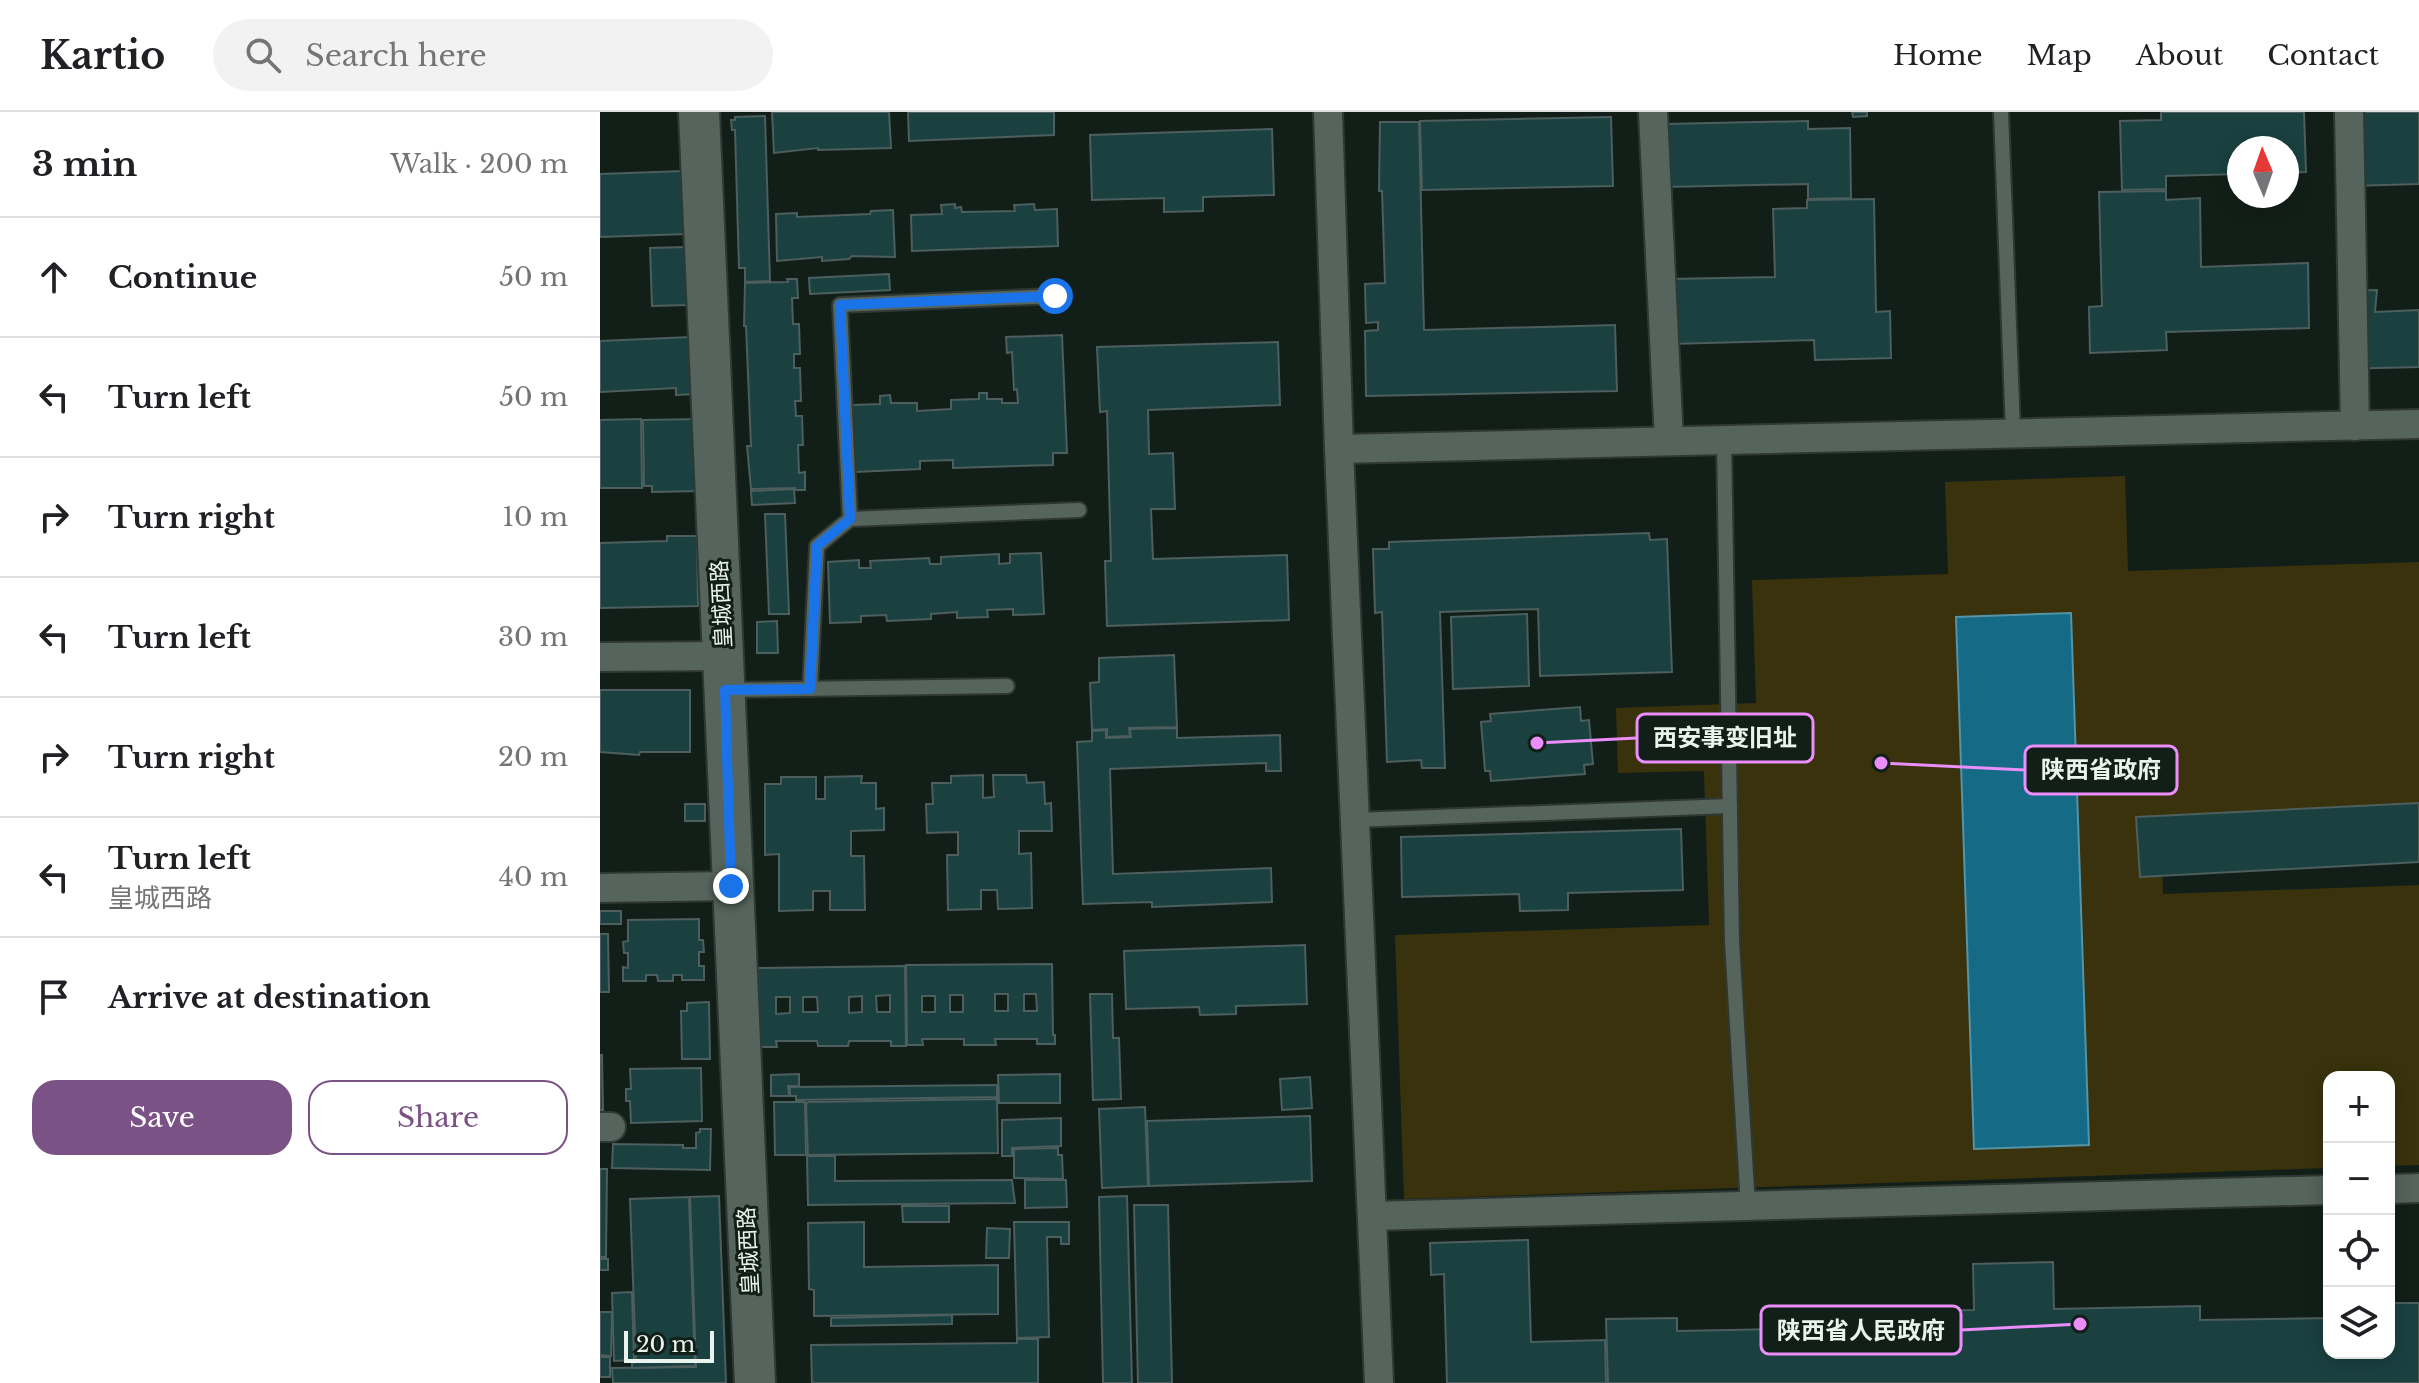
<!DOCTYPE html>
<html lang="en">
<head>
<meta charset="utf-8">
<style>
  body { margin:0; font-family:"Libre Baskerville","Noto Sans SC",serif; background:#f2f2f2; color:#202124 }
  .controls { position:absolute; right:24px; bottom:24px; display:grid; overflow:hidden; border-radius:16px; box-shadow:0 4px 20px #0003 }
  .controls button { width:72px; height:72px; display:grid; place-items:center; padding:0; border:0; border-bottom:2px solid #e0e0e0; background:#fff; color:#202124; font:40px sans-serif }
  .compass { position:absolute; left:1627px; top:24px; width:72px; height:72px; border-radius:50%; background:#fff; box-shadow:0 4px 20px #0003; rotate:358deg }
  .scale { position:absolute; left:24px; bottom:20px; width:90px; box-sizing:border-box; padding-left:8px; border:4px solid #ebf3ef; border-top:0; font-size:22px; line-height:28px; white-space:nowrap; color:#ebf3ef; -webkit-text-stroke:6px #121f18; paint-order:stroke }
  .stop { position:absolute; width:24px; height:24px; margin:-18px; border:6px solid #1a73e8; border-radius:50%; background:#fff }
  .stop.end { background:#1a73e8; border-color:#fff; box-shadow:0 2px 8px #0008 }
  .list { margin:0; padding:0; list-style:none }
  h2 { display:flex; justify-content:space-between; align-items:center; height:104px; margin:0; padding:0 32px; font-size:34px }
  h2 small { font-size:26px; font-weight:400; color:#757577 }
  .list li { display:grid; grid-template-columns:52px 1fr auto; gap:24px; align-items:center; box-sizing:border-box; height:120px; padding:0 32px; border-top:2px solid #e0e0e0 }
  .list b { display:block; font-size:30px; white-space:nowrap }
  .list p { margin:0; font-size:26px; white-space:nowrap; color:#757577 }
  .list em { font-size:26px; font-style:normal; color:#757577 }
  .actions { display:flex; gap:16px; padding:24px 32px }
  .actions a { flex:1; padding:18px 0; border:2px solid #7b5285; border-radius:24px; text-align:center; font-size:28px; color:#7b5285 }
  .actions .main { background:#7b5285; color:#fff }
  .icon { flex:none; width:44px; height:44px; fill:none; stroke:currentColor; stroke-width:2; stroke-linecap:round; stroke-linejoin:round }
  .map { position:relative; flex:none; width:1819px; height:1271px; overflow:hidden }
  header { display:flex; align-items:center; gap:48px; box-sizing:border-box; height:112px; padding:0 40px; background:#fff; border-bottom:2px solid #e0e0e0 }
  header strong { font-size:38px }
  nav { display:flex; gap:44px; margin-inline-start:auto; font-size:28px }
  .search { width:560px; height:72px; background:#f2f2f2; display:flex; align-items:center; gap:20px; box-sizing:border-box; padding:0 28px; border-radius:44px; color:#757577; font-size:30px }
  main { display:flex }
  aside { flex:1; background:#fff }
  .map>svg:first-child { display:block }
</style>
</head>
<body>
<header>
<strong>Kartio</strong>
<div class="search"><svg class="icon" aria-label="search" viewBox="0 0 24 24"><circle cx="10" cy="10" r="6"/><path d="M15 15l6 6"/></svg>Search here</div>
<nav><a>Home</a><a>Map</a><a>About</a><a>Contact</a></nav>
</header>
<main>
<aside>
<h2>3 min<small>Walk · 200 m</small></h2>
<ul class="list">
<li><svg class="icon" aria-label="ahead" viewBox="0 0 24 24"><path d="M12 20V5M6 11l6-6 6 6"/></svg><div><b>Continue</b></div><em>50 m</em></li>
<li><svg class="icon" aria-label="left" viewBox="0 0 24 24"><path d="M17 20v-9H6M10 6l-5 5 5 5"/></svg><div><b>Turn left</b></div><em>50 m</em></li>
<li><svg class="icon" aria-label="right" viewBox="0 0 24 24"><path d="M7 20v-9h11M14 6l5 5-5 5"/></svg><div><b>Turn right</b></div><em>10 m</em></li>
<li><svg class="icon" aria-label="left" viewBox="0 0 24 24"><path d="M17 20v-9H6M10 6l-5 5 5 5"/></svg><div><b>Turn left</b></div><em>30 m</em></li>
<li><svg class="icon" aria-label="right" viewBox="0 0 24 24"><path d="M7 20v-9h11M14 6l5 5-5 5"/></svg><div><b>Turn right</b></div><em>20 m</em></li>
<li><svg class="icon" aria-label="left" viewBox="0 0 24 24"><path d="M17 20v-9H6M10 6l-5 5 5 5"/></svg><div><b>Turn left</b><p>皇城西路</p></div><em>40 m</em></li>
<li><svg class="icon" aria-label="arrive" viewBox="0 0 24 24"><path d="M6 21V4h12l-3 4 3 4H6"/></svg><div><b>Arrive at destination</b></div></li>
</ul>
<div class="actions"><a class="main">Save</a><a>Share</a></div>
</aside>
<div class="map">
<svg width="1819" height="1271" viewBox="0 0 1819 1271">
  <rect width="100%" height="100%" fill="#121f18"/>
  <polygon fill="#39320c" points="1525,364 1528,459 1819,450 1819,706 1560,716 1563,782 1819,773 1819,1053 1789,1054 1789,965 1729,965 1729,1056 804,1087 795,823 1109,813 1104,659 1018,661 1016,596 1156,591 1152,468 1348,462 1345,370"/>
  <polygon fill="#156a86" stroke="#5593a6" stroke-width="2" points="1471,501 1489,1033 1374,1037 1356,505"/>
  <g fill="#1a4140" stroke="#4c5e5d" stroke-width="2" fill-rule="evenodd">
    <polygon points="172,0 289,0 291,36 218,38 218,36 174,41"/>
    <polygon points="308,0 454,0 454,23 309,29"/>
    <polygon points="1252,0 1267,0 1267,4 1253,5"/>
    <polygon points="1561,0 1704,0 1706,60 1687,61 1687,36 1639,36 1639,62 1566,64 1566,77 1522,78 1520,9 1561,8"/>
    <polygon points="1749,0 1819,0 1819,72 1751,74"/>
    <polygon points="165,4 170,169 145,170 145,156 139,156 135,18 132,18 131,8 135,8 135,5"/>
    <polygon points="1011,5 1013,74 822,78 820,9"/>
    <polygon points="1208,9 1208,17 1250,16 1251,86 1208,87 1208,72 1066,75 1065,12"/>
    <polygon points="780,10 819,10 824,218 1015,213 1017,279 766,284 765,219 778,218 778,210 766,211 765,172 785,171 782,79 779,79"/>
    <polygon points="672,17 674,83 603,85 603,99 564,100 564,86 492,88 490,23"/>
    <polygon points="83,59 86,122 0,125 0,62"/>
    <polygon points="1566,79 1566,88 1600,86 1601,155 1708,151 1709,216 1566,220 1567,238 1490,241 1489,195 1502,194 1499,80"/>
    <polygon points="1274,87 1276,200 1290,199 1291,246 1215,248 1214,228 1070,232 1069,167 1175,165 1173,97 1207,96 1207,88"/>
    <polygon points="355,92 355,96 361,95 362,100 415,99 414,93 434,92 435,98 457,97 458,134 312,139 311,103 342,102 341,93"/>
    <polygon points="293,98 295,145 252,144 249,147 222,149 222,145 177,149 176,102 197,101 197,105 270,102 271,99"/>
    <polygon points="86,135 88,193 52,194 50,136"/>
    <polygon points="289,162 290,178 210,182 209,166"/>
    <polygon points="187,167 197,167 198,186 192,186 193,212 199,212 200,242 194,242 194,256 200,256 201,289 195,289 196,304 202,304 203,333 198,333 199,361 205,360 205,378 195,378 195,376 151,377 147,334 151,334 146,214 144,214 145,171 188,170"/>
    <polygon points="1777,178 1775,200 1819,198 1819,255 1740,257 1739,179"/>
    <polygon points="462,223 467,341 453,341 453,353 353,356 353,348 320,349 320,357 255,360 255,352 241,352 239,302 253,301 253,293 280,292 280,284 290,283 291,291 317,291 317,299 351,297 351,288 379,287 379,281 387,281 387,287 402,287 402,291 418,291 417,277 414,278 412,240 407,241 406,225"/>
    <polygon points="90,225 95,282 76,283 76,276 0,280 0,229"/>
    <polygon points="678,230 680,293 548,298 549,342 573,341 575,397 551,397 553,447 687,443 689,508 507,514 505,449 511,449 507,299 500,300 497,235"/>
    <polygon points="41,307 42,376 0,376 0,308"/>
    <polygon points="100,307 100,379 52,380 52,374 44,374 43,308"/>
    <polygon points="194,377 195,391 152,393 151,379"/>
    <polygon points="165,402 185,402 189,502 169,502"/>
    <polygon points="1049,421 1050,428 1067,427 1072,560 940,564 938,497 840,500 845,656 822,656 821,648 787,650 782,500 775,501 773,437 789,437 789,430"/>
    <polygon points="67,424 97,424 98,494 0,496 0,431 67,429"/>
    <polygon points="441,441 444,502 413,503 413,497 387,498 388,505 357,506 357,500 331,502 331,507 287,509 286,503 261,504 261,510 230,511 228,450 259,448 259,456 271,456 270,449 329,446 330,452 341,452 341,445 399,442 399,452 410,451 410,442"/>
    <polygon points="927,502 929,574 853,577 851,505"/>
    <polygon points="177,509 178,541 157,541 157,510"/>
    <polygon points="574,543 577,615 529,616 530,624 507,625 507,617 492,618 490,571 499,570 499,546"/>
    <polygon points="0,578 90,578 90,640 40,640 39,643 0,640"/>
    <polygon points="980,595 981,609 989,608 993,652 984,653 985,662 891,669 890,659 885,659 881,610 891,609 890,602"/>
    <polygon points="577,616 577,626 680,623 681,659 666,659 666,651 510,657 513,762 671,756 672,790 552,795 552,790 483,792 477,630 492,629 492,619 506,618 506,626 531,625 530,617"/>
    <polygon points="383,663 383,686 394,685 393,663 426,663 427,671 444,670 445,692 451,691 452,719 419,719 419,742 431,741 432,796 398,797 397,778 381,778 381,797 348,798 347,743 358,743 358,720 327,721 326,692 333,692 332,671 351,671 351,664"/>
    <polygon points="262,664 261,671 276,671 276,697 284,696 284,718 251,719 251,744 264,744 265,798 230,798 230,779 213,779 213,798 179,799 179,742 165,743 165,672 181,672 181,665 216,665 216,687 225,687 225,665"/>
    <polygon points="1819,691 1819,750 1540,765 1536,705"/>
    <rect x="85" y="692" width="20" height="17"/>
    <polygon points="1081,717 1083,778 968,781 968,798 920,799 919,782 802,785 801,725"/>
    <rect x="0" y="799" width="21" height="13"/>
    <polygon points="99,807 99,828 103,828 104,840 99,840 99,854 104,854 104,868 82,868 82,863 73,863 73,869 58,869 57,863 46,863 46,869 23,869 23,855 28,856 28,841 24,841 23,830 28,829 28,808"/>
    <polygon points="0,822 8,822 9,880 0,880"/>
    <polygon points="705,833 707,892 636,894 636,902 600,903 599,895 526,897 524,839"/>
    <path d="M452,852L453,923H455V932H437V927H395L396,933H364V927H322L323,933H307L306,853ZM395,882H408V899H395ZM424,882H436L437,899H424ZM350,883H363V900H350ZM322,884H335V900H322Z"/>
    <path d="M305,854L306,934H291V929H249L248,934H218L217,929H176L177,935H159L158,856ZM290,883V900H277L276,884ZM262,884V900L249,901V885ZM176,885H190V901L176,902ZM203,885H217L218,900H203Z"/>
    <polygon points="490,882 512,882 513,926 519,926 521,987 493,988"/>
    <polygon points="109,890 110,947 82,947 81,899 87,899 87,891"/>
    <polygon points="0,943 2,943 3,998 0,998"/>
    <polygon points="101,956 102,1009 31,1011 30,989 26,989 26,977 31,977 30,957"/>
    <polygon points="199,962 199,974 188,974 189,984 171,984 171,963"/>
    <polygon points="460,962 460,991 399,991 398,963"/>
    <polygon points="710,965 712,996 682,998 680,967"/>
    <polygon points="397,973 397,985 196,988 196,984 190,984 190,975"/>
    <polygon points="397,987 398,1041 208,1043 206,992 208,990"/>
    <polygon points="174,990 205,990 206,1043 175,1043"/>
    <polygon points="545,995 548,1074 502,1076 499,997"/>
    <polygon points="710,1004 712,1069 549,1074 547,1009"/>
    <polygon points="461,1006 461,1034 412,1036 412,1044 402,1044 402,1008"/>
    <polygon points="100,1017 111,1017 110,1058 12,1056 13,1032 83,1033 83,1036 96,1036 96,1021 100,1020"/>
    <polygon points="458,1036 458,1043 462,1043 463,1067 414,1066 414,1037"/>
    <polygon points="207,1044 235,1044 235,1069 412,1068 415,1091 208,1093"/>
    <polygon points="0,1057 7,1057 6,1145 0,1145"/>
    <polygon points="425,1068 466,1068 467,1095 425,1096"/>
    <polygon points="119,1084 126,1271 13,1271 12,1256 96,1255 90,1085"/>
    <polygon points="527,1084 532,1271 503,1271 499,1085"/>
    <polygon points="89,1085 95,1254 32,1256 32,1251 36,1250 30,1087"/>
    <polygon points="534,1093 568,1093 572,1271 538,1271"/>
    <polygon points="302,1094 349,1094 349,1110 303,1110"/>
    <polygon points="264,1110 264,1155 398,1153 398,1202 214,1204 214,1178 209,1177 208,1111"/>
    <polygon points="414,1110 469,1110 469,1132 461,1132 461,1125 447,1125 449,1225 417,1226"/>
    <polygon points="387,1116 410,1117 409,1146 386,1146"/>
    <polygon points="928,1128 931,1230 1005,1228 1006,1271 847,1271 844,1162 831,1163 830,1131"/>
    <rect x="0" y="1147" width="8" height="11"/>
    <polygon points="1453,1150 1454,1197 1600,1194 1600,1208 1729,1206 1729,1241 1789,1241 1789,1191 1819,1191 1819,1271 1008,1271 1006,1207 1077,1206 1077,1219 1231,1216 1230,1201 1374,1198 1373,1152"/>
    <polygon points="32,1180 34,1248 14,1249 12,1181"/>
    <polygon points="0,1200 12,1200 11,1244 0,1243"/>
    <polygon points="352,1203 352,1212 231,1214 231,1206"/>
    <polygon points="417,1227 438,1227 438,1271 212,1271 211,1233 417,1231"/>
    <rect x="0" y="1245" width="10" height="20"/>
  </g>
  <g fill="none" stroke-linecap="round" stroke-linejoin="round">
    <defs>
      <g id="lane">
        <polyline points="1401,0 1413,320"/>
        <polyline points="1124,328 1132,830 1148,1095"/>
        <polyline points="250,407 240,193 455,184"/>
        <polyline points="210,577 217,434 250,407 479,398"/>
        <polyline points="126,578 407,574"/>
        <polyline points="755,708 1130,694"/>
      </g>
      <g id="street">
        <polyline points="728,0 739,337 779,1271"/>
        <polyline points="1053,0 1069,329"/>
        <polyline points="1749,0 1755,314"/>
        <polyline points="739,337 1819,312"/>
        <polyline points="0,545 124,544"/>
        <polyline points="0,776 131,774"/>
        <polyline points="0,1015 11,1015"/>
        <polyline points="1789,1077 1819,1076"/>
        <polyline points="772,1104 1729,1078"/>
      </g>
      <polyline id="secondary" points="99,0 155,1271"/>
    </defs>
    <use href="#lane" stroke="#303833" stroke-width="18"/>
    <use href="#street" stroke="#303833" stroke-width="32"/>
    <use href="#secondary" stroke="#303833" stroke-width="44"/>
    <use href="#lane" stroke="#55645c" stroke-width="14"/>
    <use href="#street" stroke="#55645c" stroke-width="28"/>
    <use href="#secondary" stroke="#55645c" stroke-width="40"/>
  </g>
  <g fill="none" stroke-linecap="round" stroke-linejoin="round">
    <polyline stroke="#1a73e8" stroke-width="10" points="131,774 125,578 210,577 217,434 250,407 240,193 455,184"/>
  </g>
  <g text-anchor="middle" stroke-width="6" stroke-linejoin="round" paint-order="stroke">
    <g font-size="22" fill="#ebf3ef" stroke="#121f18">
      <text transform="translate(121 492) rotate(-93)" y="8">皇城西路</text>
      <text transform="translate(148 1139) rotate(-93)" y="8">皇城西路</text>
    </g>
  </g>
  <path fill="none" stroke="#eb8dfb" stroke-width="3" d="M937 631L1037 626M1281 651L1425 658M1480 1212L1361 1218"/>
  <g fill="#eb8dfb" stroke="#121f18" stroke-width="3">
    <circle cx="937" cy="631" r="8"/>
    <circle cx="1281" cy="651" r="8"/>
    <circle cx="1480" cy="1212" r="8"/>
  </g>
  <g fill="#121f18" stroke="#eb8dfb" stroke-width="3">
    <rect x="1037" y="602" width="176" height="48" rx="8"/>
    <rect x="1425" y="634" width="152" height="48" rx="8"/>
    <rect x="1161" y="1194" width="200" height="48" rx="8"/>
  </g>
  <g font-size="24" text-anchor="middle" font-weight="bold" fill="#ebf3ef">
    <text x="1125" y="634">西安事变旧址</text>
    <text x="1501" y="666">陕西省政府</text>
    <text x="1261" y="1227">陕西省人民政府</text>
  </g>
</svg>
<div class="controls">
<button>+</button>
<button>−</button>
<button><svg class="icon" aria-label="locate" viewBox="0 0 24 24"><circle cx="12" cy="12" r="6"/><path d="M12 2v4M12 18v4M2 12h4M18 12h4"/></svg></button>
<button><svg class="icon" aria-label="layers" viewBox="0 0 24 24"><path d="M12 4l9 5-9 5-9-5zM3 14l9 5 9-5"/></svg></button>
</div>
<svg class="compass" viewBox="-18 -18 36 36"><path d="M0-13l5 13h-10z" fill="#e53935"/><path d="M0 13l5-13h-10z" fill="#757577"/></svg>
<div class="scale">20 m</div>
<div class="stop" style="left:455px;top:184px"></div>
<div class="stop end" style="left:131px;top:774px"></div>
</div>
</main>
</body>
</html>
